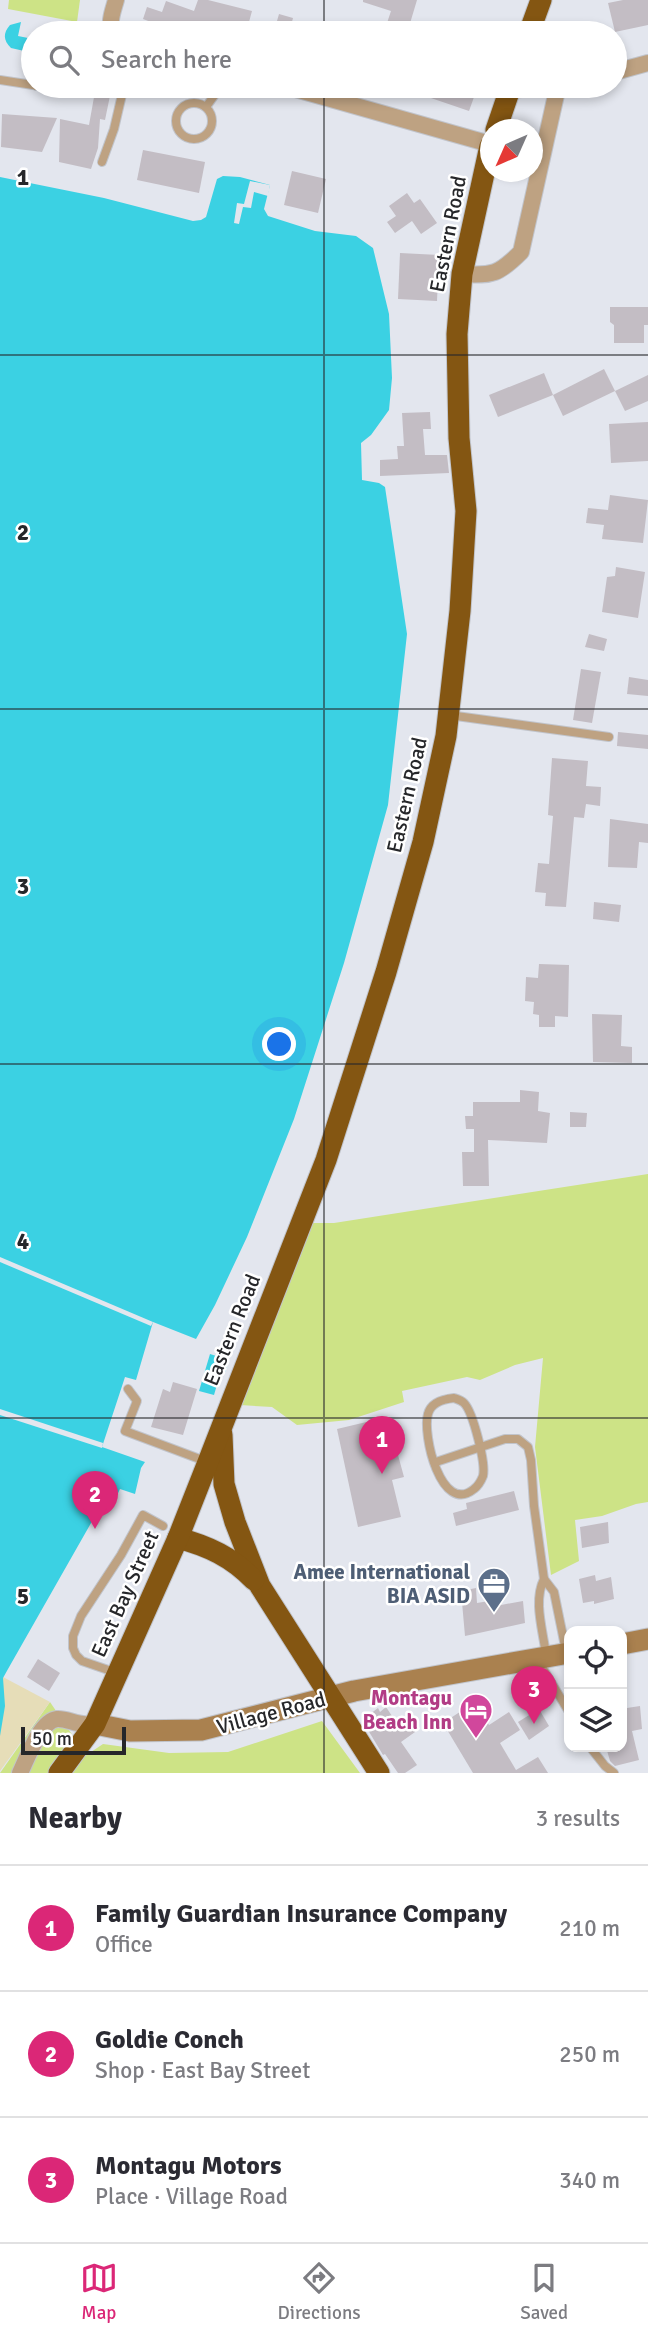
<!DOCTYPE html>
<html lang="en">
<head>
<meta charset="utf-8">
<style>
  body { margin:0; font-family:Signika,sans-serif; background:#f2f2f3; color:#2b2b33 }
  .controls { position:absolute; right:21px; bottom:21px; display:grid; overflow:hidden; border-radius:14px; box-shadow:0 4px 10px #0003 }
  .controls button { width:63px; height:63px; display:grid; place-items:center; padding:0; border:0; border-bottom:2px solid #e1e1e2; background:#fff; color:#2b2b33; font:35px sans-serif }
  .compass { position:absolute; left:480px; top:119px; width:63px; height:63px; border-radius:50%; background:#fff; box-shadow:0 4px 10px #0003; rotate:225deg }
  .scale { position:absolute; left:21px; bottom:18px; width:105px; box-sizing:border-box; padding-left:7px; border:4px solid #26272a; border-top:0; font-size:19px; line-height:24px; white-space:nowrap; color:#26272a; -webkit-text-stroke:5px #fff; paint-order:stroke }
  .you { position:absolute; left:280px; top:1045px; width:24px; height:24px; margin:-18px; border:5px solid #fff; border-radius:50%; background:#1a73e8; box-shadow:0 0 0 10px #1a73e833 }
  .badge { display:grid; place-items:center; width:46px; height:46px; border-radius:50%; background:#db2777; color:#fff; font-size:23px; font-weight:700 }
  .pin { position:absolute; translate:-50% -58px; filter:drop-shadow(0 2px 4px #0008) }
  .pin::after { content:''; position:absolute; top:37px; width:24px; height:21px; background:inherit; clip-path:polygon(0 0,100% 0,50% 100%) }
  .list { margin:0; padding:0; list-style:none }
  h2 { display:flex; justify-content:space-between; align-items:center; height:91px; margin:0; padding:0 28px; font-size:30px }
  h2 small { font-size:23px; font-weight:400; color:#7c7c81 }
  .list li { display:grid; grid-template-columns:46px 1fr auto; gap:21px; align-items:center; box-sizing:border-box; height:126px; padding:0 28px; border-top:2px solid #e1e1e2 }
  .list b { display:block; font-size:26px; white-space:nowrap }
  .list p { margin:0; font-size:23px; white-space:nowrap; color:#7c7c81 }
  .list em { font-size:23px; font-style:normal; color:#7c7c81 }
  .icon { flex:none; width:38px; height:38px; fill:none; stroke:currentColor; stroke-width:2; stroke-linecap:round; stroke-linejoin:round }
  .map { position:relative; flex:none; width:648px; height:1773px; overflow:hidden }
  .search { position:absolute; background:#fff; box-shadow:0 4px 10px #0003; left:21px; right:21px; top:21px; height:77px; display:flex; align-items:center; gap:18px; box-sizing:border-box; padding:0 24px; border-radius:38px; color:#7c7c81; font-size:26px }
  .sheet { height:469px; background:#fff }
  nav { display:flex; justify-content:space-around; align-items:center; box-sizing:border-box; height:98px; border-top:2px solid #e1e1e2; background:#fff; font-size:19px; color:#7c7c81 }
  nav a { display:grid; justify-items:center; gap:4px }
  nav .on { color:#db2777 }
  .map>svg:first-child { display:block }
</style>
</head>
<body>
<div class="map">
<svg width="648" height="1773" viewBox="0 0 648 1773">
  <rect width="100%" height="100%" fill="#e3e6ee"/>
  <g fill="#cde386">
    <polygon points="9,0 80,0 77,22 8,9"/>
    <polygon points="648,1174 648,1502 636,1504 602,1516 575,1520 579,1561 551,1575 535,1447 543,1358 515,1365 480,1380 467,1377 402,1391 404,1402 349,1420 297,1425 272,1407 240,1405 312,1223 334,1223"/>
    <polygon points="50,1702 75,1739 49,1773 0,1773"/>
    <polygon points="322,1721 360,1773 72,1773 85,1756 103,1744 169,1753 228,1752"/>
  </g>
  <polygon fill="#e6ddb8" points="3,1677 50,1702 0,1771 0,1682"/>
  <g fill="#3bd1e3">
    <path d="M21,22L18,36L33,39V53L11,48C3,40 3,33 10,25Z"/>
    <polygon points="223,176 240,177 270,185 264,209 268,216 315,231 356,236 373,248 389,314 392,378 389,410 371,435 361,443 362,480 379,483 385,487 407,634 388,805 344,963 294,1119 247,1237 215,1305 196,1339 153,1322 136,1380 125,1377 102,1447 145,1462 141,1468 135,1494 120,1489 109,1512 99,1509 8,1669 3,1678 5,1706 0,1736 0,177 104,198 193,221 201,220 206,217 217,179"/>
    <polygon points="210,1354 229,1360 225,1372 221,1371 214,1395 199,1391"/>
  </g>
  <g fill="#e3e6ee">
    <polygon points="250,181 270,185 268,196 254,192 251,208 243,207 239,224 234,223 237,203 244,204"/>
    <polygon points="0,1257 153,1322 151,1326 0,1262"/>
    <polygon points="0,1409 103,1443 102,1448 0,1415"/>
  </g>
  <g fill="#c3bdc4">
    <polygon points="198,0 208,0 252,11 249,22 277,21 279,14 293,18 289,33 221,33 203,29 200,33 178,26 175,31 143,19 147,7 162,12 166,1 194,11"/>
    <polygon points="363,0 417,0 408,30 387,23 391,11 363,2"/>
    <polygon points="623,0 648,0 648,25 615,32 608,3"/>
    <polygon points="96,86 112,86 105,120 100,119 98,148 91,169 59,162 60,119 89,125"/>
    <polygon points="431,86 478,86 469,111 428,97"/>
    <polygon points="2,114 57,118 42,152 1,147"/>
    <polygon points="143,150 205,162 199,193 137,180"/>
    <polygon points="292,171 326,179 318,213 284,205"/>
    <polygon points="407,193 414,203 420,199 437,223 421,234 412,221 395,233 387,222 396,216 389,206"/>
    <polygon points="400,253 439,255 437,301 398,299"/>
    <polygon points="610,307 648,307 648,325 644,325 644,343 614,343 614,325 610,322"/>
    <polygon points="604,369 615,391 563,416 553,395"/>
    <polygon points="544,373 553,395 498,417 489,395"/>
    <polygon points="648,375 648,401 625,411 615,391"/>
    <polygon points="430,412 431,429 423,429 425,455 447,455 449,473 380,476 380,460 398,459 397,446 404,446 402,413"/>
    <polygon points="648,422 648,461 611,463 609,424"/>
    <polygon points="610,495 648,500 643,543 602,539 604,525 586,523 588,508 608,510"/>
    <polygon points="616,567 645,572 638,618 602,612 607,577 615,576"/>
    <polygon points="589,634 607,639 604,651 585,647"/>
    <polygon points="581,669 601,672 592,723 573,720"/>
    <polygon points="629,677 648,680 648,696 627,694"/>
    <polygon points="618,732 648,735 648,749 617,746"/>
    <polygon points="552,758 588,761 586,786 601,787 600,806 586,804 584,818 574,817 566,907 545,906 546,893 535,892 538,863 549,864 553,816 548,815"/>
    <polygon points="610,819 648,824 648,843 639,842 637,868 608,867"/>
    <polygon points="594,902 621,905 619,922 593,919"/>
    <polygon points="539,964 569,965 568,1017 555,1016 555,1027 539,1027 539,1015 533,1014 534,1002 525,1001 526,977 538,978"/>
    <polygon points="592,1014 622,1015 621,1046 632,1047 632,1063 593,1062"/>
    <polygon points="520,1090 539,1092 538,1111 550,1113 547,1143 488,1140 489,1186 463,1186 462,1152 474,1152 474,1129 466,1129 465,1116 473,1116 473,1102 520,1102"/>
    <polygon points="570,1112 587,1113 586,1127 570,1127"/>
    <polygon points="173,1382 197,1389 183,1435 151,1427 163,1389 170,1392"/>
    <polygon points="379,1419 388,1457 398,1455 404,1477 392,1480 401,1517 358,1527 337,1429"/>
    <polygon points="514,1491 519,1510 456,1526 453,1513 467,1509 466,1503"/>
    <polygon points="608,1522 609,1543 582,1548 580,1527"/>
    <polygon points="595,1575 596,1581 611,1577 614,1599 594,1604 594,1601 583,1603 579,1579"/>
    <polygon points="476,1588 477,1603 501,1599 501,1605 523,1601 525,1623 465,1636 461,1591"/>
    <polygon points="38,1659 60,1673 49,1691 27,1677"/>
    <polygon points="475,1702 489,1725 509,1712 520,1730 500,1743 516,1770 538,1757 548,1773 473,1773 443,1723"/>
    <polygon points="622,1706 626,1706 627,1708 640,1706 642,1729 632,1731 639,1760 615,1766 610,1761 606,1747 622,1747"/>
    <polygon points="386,1707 398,1725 406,1719 415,1732 401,1742 417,1765 405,1773 398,1773 385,1754 383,1755 362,1720 378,1708 380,1712"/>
    <polygon points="539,1709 549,1726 529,1740 518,1722"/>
  </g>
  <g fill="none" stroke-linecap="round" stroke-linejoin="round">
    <defs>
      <g id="lane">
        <polyline points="0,80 33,85"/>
        <polyline points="36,86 53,86"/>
        <circle cx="194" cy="121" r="18"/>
        <polyline points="206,107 221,86"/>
        <polyline points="102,162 114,129 124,86"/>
        <polyline points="449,715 609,737"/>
        <polyline points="128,1389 137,1401 125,1431 205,1461"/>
        <path d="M454,1398C457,1399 461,1400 464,1403C473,1412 486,1463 483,1476C481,1481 478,1486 474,1489C441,1516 422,1434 428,1414C431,1402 444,1399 454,1398Z"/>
        <polyline points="436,1462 505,1439 518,1439 528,1447 531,1460 534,1506 544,1579 554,1592 566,1651"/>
        <path d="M544,1579C533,1601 543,1630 546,1655"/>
        <polyline points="539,1662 569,1712"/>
        <polyline points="117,1673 82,1661 76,1655 73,1648 73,1636 81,1616 121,1555 143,1515 163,1526"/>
        <polyline points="590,1747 605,1766 614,1773"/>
      </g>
      <g id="street">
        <path d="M113,33C108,22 113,11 116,0"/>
        <polyline points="615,72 648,63"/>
        <polyline points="285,86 490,144"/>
        <polyline points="509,90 560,86"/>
        <path d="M462,274C493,276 499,274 521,252L558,86"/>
        <path d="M20,1773C27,1759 40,1721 57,1719C68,1718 78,1727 95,1724"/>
      </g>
      <g id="secondary">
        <polyline points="622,1644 648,1639"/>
        <polyline points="95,1724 130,1731 201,1730 354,1691 569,1653"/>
      </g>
      <g id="highway">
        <polyline points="529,33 541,0"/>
        <polyline points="496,130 511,86"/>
        <polyline points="222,1435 224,1484 235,1522 260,1586 379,1773"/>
        <path d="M178,1538C208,1546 232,1557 254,1580"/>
        <polyline points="59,1773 95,1724 178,1538 208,1462 326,1160 386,972 423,842 446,736 460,611 466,511 459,438 457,334 462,274 490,146"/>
      </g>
    </defs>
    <use href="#lane" stroke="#c1c4cb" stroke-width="10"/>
    <use href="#street" stroke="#c1c4cb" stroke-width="18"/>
    <use href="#secondary" stroke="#c1c4cb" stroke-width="23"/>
    <use href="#highway" stroke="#c1c4cb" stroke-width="23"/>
    <use href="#lane" stroke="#bea282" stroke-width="8"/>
    <use href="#street" stroke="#bea282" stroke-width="16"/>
    <use href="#secondary" stroke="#aa814f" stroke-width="21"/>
    <use href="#highway" stroke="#845612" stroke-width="21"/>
  </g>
  <path fill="none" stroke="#26272a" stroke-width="2" stroke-opacity="0.55" d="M324,0V33M324,86V1773M0,355H648M0,709H648M0,1064H648M0,1418H648"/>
  <defs>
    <symbol id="office-pin" viewBox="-11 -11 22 30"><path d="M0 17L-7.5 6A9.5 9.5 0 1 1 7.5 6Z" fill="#5c6f8a" stroke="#fff"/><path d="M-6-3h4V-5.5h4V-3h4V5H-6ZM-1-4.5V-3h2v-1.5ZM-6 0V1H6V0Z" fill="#fff"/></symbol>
    <symbol id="hotel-pin" viewBox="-11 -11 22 30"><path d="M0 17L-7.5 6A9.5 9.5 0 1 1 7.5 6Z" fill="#d1479c" stroke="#fff"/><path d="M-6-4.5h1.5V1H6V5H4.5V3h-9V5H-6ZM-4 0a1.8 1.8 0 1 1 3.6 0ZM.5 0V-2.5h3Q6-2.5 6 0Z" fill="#fff"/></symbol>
  </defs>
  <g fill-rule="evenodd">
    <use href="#office-pin" x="475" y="1565" width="38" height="52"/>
    <use href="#hotel-pin" x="457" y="1691" width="38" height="52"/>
  </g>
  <g text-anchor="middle" stroke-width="5" stroke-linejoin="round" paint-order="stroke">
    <g font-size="21" fill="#26272a" stroke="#fff">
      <text transform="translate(448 234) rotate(-79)" y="7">Eastern Road</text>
      <text transform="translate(407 795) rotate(-77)" y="7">Eastern Road</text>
      <text transform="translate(232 1330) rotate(-68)" y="7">Eastern Road</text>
      <text transform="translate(125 1594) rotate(-66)" y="7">East Bay Street</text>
      <text transform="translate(271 1713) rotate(-15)" y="7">Village Road</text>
    </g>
    <g font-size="21" font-weight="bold" fill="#4e5e75" stroke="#fff" text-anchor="end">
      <text x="470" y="1579">Amee International<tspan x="470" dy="24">BIA ASID</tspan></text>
    </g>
    <g font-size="21" font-weight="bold" fill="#b23c85" stroke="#fff" text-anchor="end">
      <text x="452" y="1705">Montagu<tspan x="452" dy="24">Beach Inn</tspan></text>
    </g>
  </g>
  <g font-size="23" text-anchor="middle" font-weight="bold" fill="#26272a" stroke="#fff" stroke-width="5" stroke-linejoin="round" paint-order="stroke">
    <text x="23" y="185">1</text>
    <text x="23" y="540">2</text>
    <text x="23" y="894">3</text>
    <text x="23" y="1249">4</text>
    <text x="23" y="1604">5</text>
  </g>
</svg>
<div class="controls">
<button><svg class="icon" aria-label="locate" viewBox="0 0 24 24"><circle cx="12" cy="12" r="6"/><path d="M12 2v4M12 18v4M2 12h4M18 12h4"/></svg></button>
<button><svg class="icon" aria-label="layers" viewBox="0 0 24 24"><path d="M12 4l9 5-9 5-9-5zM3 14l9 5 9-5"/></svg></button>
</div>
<svg class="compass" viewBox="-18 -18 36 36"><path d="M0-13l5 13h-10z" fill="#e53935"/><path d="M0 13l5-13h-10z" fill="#7c7c81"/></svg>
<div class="scale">50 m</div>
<div class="you"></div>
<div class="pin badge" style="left:382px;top:1474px">1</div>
<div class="pin badge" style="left:95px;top:1529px">2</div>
<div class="pin badge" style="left:534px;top:1724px">3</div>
<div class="search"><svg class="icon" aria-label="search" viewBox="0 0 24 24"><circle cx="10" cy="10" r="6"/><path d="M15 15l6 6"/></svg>Search here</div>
</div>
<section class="sheet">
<h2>Nearby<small>3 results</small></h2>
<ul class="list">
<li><span class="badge">1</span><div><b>Family Guardian Insurance Company</b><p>Office</p></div><em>210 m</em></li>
<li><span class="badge">2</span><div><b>Goldie Conch</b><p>Shop · East Bay Street</p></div><em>250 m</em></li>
<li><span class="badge">3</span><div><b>Montagu Motors</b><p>Place · Village Road</p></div><em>340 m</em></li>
</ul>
</section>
<nav>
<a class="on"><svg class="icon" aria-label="map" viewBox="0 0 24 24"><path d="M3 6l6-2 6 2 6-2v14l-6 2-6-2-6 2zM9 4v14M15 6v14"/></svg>Map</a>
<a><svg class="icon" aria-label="directions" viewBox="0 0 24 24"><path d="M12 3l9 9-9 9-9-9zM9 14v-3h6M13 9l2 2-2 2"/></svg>Directions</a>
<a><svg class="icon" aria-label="saved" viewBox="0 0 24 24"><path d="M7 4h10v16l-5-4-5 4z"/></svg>Saved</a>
</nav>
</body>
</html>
